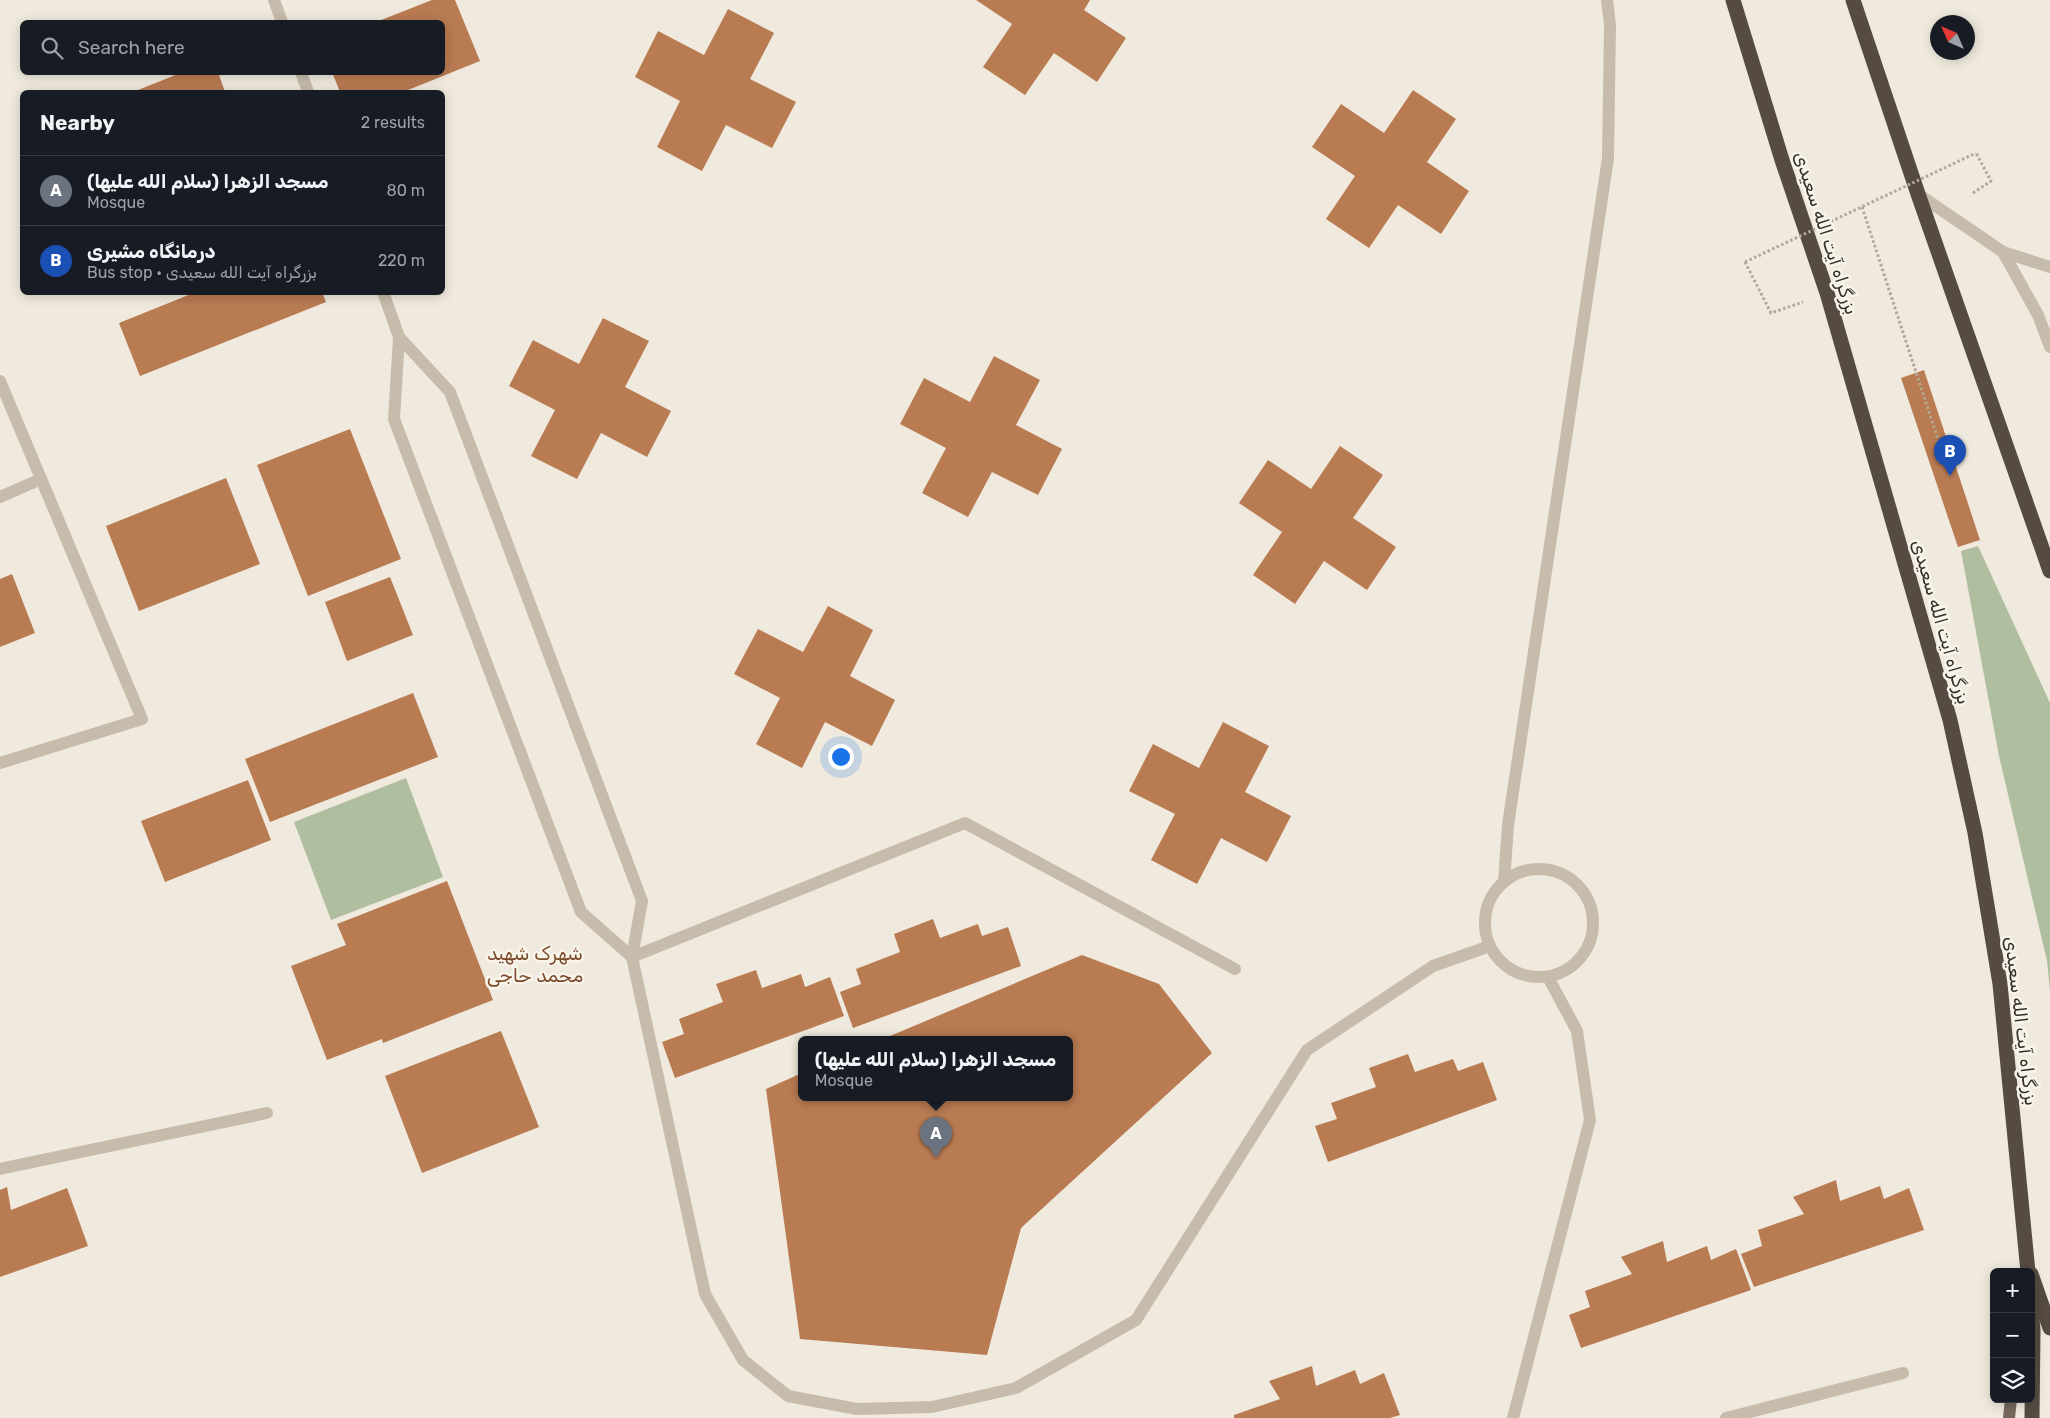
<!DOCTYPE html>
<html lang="en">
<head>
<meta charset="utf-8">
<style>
  body { margin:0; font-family:Rubik,Vazirmatn,sans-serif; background:#20242c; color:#f1f3f6 }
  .controls { position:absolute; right:15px; bottom:15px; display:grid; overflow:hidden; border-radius:8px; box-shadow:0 2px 12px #0003 }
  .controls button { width:45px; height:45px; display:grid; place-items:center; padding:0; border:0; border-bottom:1px solid #363941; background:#171b24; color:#f1f3f6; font:25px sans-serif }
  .compass { position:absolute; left:1930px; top:15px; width:45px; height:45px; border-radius:50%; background:#171b24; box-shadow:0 2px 12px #0003; rotate:315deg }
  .you { position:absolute; left:840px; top:756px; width:18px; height:18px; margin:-12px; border:4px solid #fff; border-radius:50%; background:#1a73e8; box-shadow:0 0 0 8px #1a73e833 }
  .badge { display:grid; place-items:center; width:32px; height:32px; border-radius:50%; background:#ea580c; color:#fff; font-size:16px; font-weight:700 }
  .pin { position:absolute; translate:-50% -41px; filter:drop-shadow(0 1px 2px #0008) }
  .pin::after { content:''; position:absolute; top:26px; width:18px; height:15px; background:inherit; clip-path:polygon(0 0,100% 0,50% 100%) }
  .popup { position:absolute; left:798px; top:1036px; width:275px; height:65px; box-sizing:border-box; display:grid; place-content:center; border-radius:8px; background:#171b24; filter:drop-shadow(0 1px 4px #0005); font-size:16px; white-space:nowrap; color:#9ea1a6 }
  .popup b { font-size:19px; color:#f1f3f6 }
  .popup::after { content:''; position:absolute; left:50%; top:100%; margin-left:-10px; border:10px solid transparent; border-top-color:#171b24 }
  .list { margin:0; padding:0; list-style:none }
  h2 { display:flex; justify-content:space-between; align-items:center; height:65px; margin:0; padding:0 20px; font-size:21px }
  h2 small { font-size:16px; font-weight:400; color:#9ea1a6 }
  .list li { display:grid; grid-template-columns:32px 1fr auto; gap:15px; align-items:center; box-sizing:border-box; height:70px; padding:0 20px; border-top:1px solid #363941 }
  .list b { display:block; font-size:19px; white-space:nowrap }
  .list p { margin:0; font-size:16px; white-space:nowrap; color:#9ea1a6 }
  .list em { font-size:16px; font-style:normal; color:#9ea1a6 }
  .icon { flex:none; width:28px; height:28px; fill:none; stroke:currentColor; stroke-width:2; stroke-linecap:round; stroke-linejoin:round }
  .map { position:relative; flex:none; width:2050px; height:1418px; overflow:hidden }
  .search { position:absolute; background:#171b24; box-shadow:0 2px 12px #0003; left:20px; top:20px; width:425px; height:55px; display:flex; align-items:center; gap:12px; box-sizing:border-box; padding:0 18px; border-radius:8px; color:#9ea1a6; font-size:19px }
  .panel { position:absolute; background:#171b24; box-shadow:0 2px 12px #0003; left:20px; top:90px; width:425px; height:205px; border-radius:8px }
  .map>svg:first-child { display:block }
</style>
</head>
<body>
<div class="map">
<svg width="2050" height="1418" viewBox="0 0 2050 1418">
  <rect width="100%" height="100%" fill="#f0eade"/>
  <g fill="#afbe9f">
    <polygon points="1978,546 2050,703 2050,991 2047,961 1999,756 1961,551"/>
    <polygon points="406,778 443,877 331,920 294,822"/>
  </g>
  <g fill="#b97b52">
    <polygon points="432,0 455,0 480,61 403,92 340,92 332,72 442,72 442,22 376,22"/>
    <polygon points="976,0 1090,0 1084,10 1126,38 1097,82 1054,53 1025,95 983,67 1012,24"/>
    <polygon points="728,9 774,33 750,79 796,102 772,148 726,125 702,171 657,147 680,101 635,77 658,31 704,55"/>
    <polygon points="183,72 218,72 225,92 133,92"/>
    <polygon points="1413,90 1456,119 1427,162 1469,191 1441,234 1398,205 1369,248 1326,219 1355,176 1312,147 1341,104 1384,133"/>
    <polygon points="196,292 322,292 326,302 140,376 119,323"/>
    <polygon points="603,318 649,341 625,387 671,411 647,457 601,433 577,479 531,456 555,410 509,386 533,340 579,364"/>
    <polygon points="994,356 1040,380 1016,425 1062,449 1038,495 992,472 968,517 922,493 946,448 900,424 924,378 970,402"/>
    <polygon points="1924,370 1980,540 1958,547 1901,378"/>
    <polygon points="350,429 401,559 308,596 257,465"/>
    <polygon points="1340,446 1383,475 1353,518 1396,547 1367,590 1324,561 1295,604 1253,575 1282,532 1239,503 1268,460 1311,489"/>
    <polygon points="226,478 260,564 139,611 106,526"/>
    <polygon points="12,574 35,633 0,647 0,579"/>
    <polygon points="390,577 413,635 347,661 325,602"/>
    <polygon points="828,606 873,630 850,676 895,700 872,746 825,722 802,768 756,744 780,698 734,674 758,629 803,652"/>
    <polygon points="413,693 438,757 270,822 245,759"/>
    <polygon points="1223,722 1269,746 1245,792 1291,816 1267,862 1221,838 1197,884 1151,860 1175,814 1129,791 1153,744 1199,768"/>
    <polygon points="248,780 271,840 165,882 141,821"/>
    <polygon points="447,881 493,1000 383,1043 382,1039 327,1060 291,966 346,945 337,924"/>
    <polygon points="933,919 940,938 978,924 982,936 1008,927 1021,966 853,1028 840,992 861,984 856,969 900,952 894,934"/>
    <polygon points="1082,955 1159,984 1212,1053 1021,1228 987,1355 800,1339 766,1089 802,1073 802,1097 1070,1097 1070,1039 883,1039"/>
    <polygon points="756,970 762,988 801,974 805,987 830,977 844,1016 675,1078 662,1042 684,1034 679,1019 723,1002 716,984"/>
    <polygon points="501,1031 539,1127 422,1173 385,1076"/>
    <polygon points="1408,1054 1415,1072 1453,1059 1458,1071 1483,1062 1497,1100 1328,1162 1315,1126 1337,1119 1331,1103 1376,1087 1369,1068"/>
    <polygon points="1836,1180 1840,1201 1880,1186 1884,1199 1909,1188 1924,1230 1754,1287 1741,1254 1762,1246 1758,1230 1804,1214 1793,1197"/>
    <polygon points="7,1187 11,1210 67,1188 88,1246 0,1277 0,1190"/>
    <polygon points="1663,1241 1667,1262 1707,1246 1711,1260 1736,1249 1751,1290 1581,1348 1569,1315 1590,1307 1585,1291 1632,1274 1621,1257"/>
    <polygon points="1312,1366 1316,1386 1355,1370 1360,1384 1384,1373 1400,1415 1390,1418 1234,1418 1234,1415 1280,1399 1269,1381"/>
  </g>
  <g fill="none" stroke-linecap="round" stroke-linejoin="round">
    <g stroke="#b3a695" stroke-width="3" stroke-dasharray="2.5 2.5" stroke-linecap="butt">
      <polyline points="1973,193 1991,181 1976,153"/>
      <polyline points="1862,207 1950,476"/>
      <polyline points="1745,262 1771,313 1803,302"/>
    </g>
    <g stroke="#c7bcab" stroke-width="12">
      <polyline points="274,0 282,22"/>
      <polyline points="301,72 308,92"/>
      <polyline points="1918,194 2003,252 2050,267"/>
      <polyline points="2003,252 2038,315 2050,347"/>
      <polyline points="383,292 399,337 450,392 642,901 632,957 705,1294 743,1360 788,1396 857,1409 932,1407 1016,1388 1136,1320 1307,1050 1433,966 1490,946"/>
      <polyline points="399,337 394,419 581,912 632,957"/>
      <polyline points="0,381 142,719 0,763"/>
      <polyline points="0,497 41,479"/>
      <circle cx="1539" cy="923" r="54"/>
      <polyline points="1504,882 1508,825 1608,158 1610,25 1607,0"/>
      <polyline points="632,957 965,823 1235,969"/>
      <polyline points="0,1169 267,1113"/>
      <polyline points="1513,1418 1590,1120 1577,1031 1548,977"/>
      <polyline points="1726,1418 1903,1373"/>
    </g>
    <polyline stroke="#76695c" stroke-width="12" points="2009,1418 2011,1399"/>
    <g stroke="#554b42" stroke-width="15">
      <polyline points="1733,0 1782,160 1827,293 1950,720 1975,833 2000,984 2028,1272"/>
      <polyline points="1853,0 1918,194 2050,571"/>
      <polyline points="2031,1274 2050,1328"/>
      <polyline points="2031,1308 2033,1330 2032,1418"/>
    </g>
    <polyline stroke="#b3a695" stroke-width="3" stroke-dasharray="2.5 2.5" stroke-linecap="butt" points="1745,262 1976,153"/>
  </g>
  <g text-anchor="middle" stroke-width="5" stroke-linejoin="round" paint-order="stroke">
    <g font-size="18" fill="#352f2a" stroke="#f8f4ea">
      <text transform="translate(1826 233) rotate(72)" y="6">بزرگراه آیت الله سعیدی</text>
      <text transform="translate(1941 622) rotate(74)" y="6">بزرگراه آیت الله سعیدی</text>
      <text transform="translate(2021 1021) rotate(83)" y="6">بزرگراه آیت الله سعیدی</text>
    </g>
    <g font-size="19" fill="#7c4b2b" stroke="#f8f4ea">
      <text x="535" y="960">شهرک شهید<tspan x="535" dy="22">محمد حاجی</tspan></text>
    </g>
  </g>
</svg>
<div class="controls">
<button>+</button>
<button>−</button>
<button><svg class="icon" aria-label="layers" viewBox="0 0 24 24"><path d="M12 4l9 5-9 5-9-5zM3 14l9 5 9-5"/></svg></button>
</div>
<svg class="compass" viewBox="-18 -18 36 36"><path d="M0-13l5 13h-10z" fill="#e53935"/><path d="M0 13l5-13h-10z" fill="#9ea1a6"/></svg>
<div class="you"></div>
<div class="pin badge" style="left:936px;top:1158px;background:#6b7280">A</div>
<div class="popup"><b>مسجد الزهرا (سلام الله علیها)</b>Mosque</div>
<div class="pin badge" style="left:1950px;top:476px;background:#1a4fb4">B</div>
<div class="search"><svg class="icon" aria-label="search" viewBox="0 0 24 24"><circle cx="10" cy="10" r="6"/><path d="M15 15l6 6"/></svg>Search here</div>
<section class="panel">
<h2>Nearby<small>2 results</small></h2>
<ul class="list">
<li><span class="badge" style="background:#6b7280">A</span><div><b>مسجد الزهرا (سلام الله علیها)</b><p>Mosque</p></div><em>80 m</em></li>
<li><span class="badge" style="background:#1a4fb4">B</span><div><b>درمانگاه مشیری</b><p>Bus stop · بزرگراه آیت الله سعیدی</p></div><em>220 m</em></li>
</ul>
</section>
</div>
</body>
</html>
